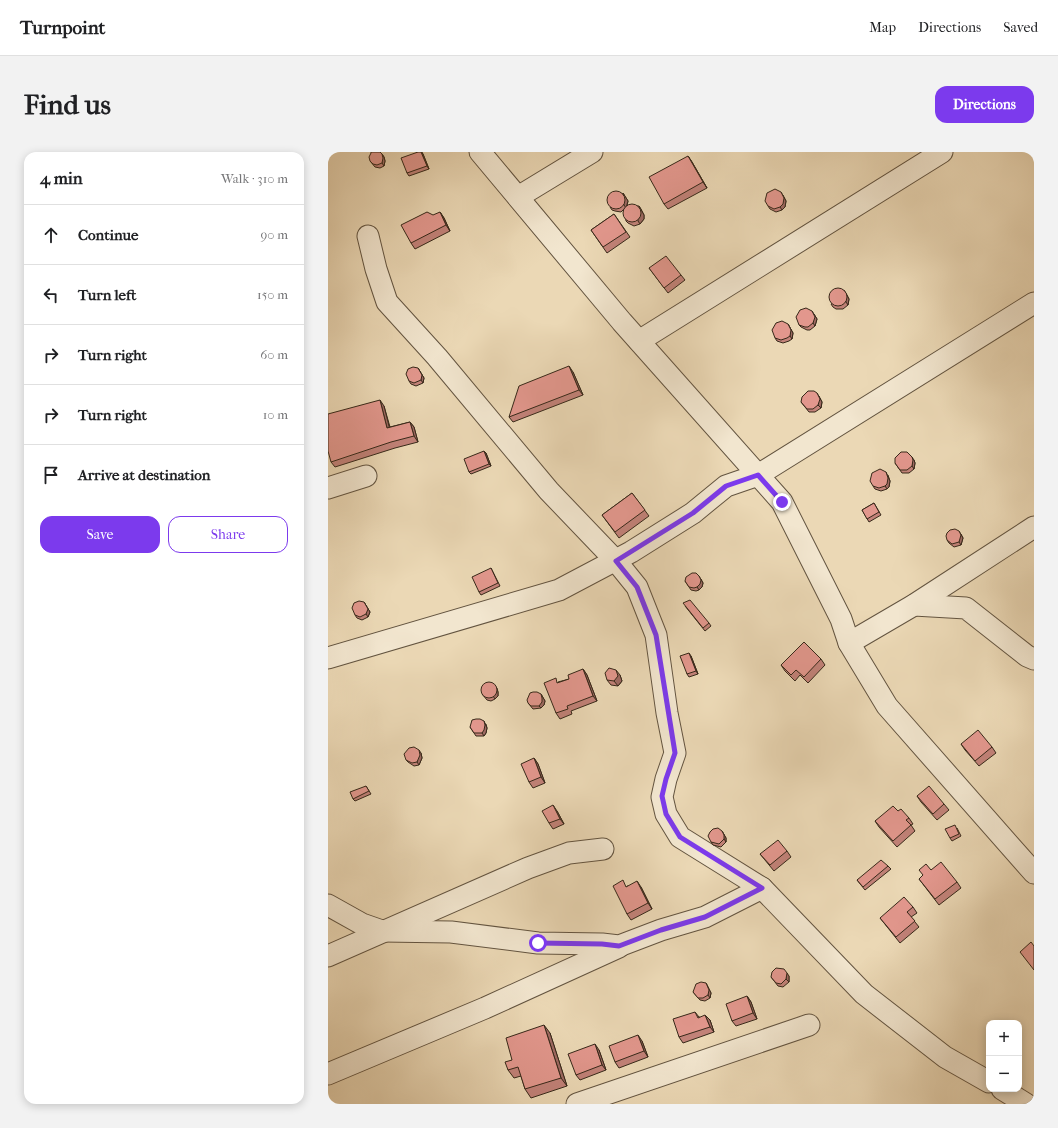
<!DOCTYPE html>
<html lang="en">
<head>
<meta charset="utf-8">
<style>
  body { margin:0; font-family:"IM FELL French Canon",serif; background:#f2f2f2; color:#202124 }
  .controls { position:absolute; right:12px; bottom:12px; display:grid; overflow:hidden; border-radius:8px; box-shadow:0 2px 10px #0003 }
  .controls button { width:36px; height:36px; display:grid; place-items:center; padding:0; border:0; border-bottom:1px solid #e0e0e0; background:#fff; color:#202124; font:20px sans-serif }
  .stop { position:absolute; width:12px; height:12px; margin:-9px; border:3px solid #7c3aed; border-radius:50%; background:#fff }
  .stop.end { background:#7c3aed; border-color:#fff; box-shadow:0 1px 4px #0008 }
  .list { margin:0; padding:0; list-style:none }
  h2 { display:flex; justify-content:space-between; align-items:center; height:52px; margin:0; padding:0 16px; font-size:17px }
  h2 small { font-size:13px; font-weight:400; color:#757577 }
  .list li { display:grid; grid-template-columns:26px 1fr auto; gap:12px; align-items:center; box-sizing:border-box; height:60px; padding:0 16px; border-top:1px solid #e0e0e0 }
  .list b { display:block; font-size:15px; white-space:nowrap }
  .list em { font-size:13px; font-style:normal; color:#757577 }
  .actions { display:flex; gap:8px; padding:12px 16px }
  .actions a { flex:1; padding:9px 0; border:1px solid #7c3aed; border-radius:12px; text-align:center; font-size:14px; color:#7c3aed }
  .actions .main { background:#7c3aed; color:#fff }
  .icon { flex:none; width:22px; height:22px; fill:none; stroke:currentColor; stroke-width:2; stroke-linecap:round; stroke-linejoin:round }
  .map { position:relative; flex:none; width:706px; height:952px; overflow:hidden; border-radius:12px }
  header { display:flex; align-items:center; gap:24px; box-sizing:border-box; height:56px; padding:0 20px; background:#fff; border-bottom:1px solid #e0e0e0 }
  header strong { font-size:19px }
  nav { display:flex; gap:22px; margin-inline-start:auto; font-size:14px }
  .intro { display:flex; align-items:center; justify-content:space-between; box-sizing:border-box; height:96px; padding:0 24px }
  h1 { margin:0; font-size:28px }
  .button { padding:10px 18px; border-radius:12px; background:#7c3aed; color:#fff; font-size:14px; font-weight:700 }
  main { display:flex; gap:24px; padding:0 24px }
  aside { flex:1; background:#fff; border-radius:12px; box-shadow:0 2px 10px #0003 }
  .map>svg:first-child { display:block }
</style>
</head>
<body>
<header>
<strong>Turnpoint</strong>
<nav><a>Map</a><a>Directions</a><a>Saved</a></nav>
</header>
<div class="intro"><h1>Find us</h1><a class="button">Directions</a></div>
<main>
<aside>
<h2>4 min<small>Walk · 310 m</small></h2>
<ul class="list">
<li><svg class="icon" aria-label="ahead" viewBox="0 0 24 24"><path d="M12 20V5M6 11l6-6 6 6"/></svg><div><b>Continue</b></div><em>90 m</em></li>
<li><svg class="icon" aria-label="left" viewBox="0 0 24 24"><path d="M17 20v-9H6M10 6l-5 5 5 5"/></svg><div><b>Turn left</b></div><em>150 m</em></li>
<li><svg class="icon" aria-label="right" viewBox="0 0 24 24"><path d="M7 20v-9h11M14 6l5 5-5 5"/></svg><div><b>Turn right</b></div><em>60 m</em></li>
<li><svg class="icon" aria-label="right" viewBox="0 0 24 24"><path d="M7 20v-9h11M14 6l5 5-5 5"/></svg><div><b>Turn right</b></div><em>10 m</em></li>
<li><svg class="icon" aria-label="arrive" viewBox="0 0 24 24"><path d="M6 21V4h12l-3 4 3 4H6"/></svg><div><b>Arrive at destination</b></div></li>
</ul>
<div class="actions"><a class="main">Save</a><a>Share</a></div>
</aside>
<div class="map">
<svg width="706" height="952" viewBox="0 0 706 952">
  <rect width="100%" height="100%" fill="#ebd8b5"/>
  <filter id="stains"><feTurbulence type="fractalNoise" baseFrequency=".005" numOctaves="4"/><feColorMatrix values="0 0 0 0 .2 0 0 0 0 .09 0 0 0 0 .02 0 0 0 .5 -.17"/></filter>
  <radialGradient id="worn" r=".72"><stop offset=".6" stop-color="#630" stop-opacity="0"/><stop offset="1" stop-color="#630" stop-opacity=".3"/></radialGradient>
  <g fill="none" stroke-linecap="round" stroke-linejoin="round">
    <defs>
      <g id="minor">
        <polyline points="152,0 294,170 454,350 513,467 521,491 559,554 706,721"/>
        <polyline points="190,45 264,0"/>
        <polyline points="40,84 48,117 59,150 109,205 221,339 288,409 309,435 328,483 339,561 347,601 338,627 334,645 338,662 352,685 434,736 536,842 617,905 661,930"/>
        <polyline points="311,189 614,0"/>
        <polyline points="0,336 38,324"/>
        <polyline points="586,453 638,456 699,504 706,507"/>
        <polyline points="521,491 586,453 706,375"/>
        <polyline points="0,506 231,438 303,400 365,361 398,334 430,323 706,151"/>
        <polyline points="0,753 34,772 54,779 123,780 210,791 274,792 291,794 333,778 377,765 434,736"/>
        <polyline points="0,804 200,716 241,701 275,697"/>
        <polyline points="0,922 157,856 291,795"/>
        <polyline points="674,937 698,952"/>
        <polyline points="249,952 481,873"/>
      </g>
    </defs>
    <use href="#minor" stroke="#635440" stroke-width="23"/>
    <use href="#minor" stroke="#f2e6cf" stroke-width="21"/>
  </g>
  <g fill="#c28279" stroke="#362819">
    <polygon points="90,0 94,0 95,2 101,17 81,24 79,21"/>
    <polygon points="54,2 56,5 57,9 56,14 52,16 47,15 42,9"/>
    <polygon points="360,4 364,10 379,36 340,57 336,52"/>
    <polygon points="295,41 300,49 299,54 311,54 313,57 316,63 316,67 312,72 306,74 300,71 298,69 296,57 293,60 287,59 284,58 282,55"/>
    <polygon points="455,43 458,49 457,55 454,58 448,60 442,57 440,54"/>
    <polygon points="112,60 116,66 122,79 87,97 83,91"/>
    <polygon points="286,62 302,85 279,101 263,78"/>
    <polygon points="321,116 353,123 357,128 340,141"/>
    <polygon points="518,141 521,147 520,153 515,157 508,157 505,155 503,152"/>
    <polygon points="486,162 489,167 487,174 482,178 479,178 473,175 471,173"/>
    <polygon points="460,172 465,181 464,187 461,189 455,191 449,189 447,186"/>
    <polygon points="90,216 96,226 95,231 88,234 83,232 81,229"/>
    <polygon points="245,220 255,243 185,270 181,265"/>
    <polygon points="491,244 494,250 493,256 487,260 481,260 473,250"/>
    <polygon points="56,254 62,275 82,270 86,275 90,290 67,296 7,315 3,310"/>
    <polygon points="156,299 158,301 163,314 143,322 141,320"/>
    <polygon points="586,308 587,311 586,317 581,321 574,321 567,311"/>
    <polygon points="560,323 562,329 561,335 559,337 553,339 547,337 545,334"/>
    <polygon points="304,341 321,364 291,386 274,363"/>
    <polygon points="546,351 553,363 541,370 534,358"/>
    <polygon points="633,382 635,386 633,393 626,395 621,391 619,388"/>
    <polygon points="163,416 172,434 153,443 151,440"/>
    <polygon points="373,427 375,431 374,435 371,438 368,439 363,438 357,429"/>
    <polygon points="36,450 42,460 40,465 34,468 29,466 27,463"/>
    <polygon points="357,454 381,471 383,474 377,479"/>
    <polygon points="363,504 370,522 361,525 359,522"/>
    <polygon points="493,507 497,513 480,531 472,523 467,529 457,519 453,513"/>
    <polygon points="255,517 259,523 269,549 243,559 244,562 232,567 228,561 230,530 241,527"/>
    <polygon points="292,523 294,529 290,534 283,533 279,528"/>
    <polygon points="169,536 170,540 170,544 167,547 163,549 159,548 154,542"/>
    <polygon points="213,542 217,549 216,553 213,556 205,557 200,551"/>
    <polygon points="158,572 159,576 158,581 156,584 148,584 142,575"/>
    <polygon points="633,592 664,595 668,601 651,614 637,598"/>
    <polygon points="93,601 94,606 91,613 86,614 80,610 78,608"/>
    <polygon points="206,606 210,612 217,631 205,636 201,630"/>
    <polygon points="38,634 43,642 27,649 25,647"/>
    <polygon points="589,644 616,652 621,658 609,668 593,650"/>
    <polygon points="229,659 236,672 225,677 221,671"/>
    <polygon points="570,659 581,666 585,672 583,673 587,679 569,695 551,675 547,669"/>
    <polygon points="629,676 633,684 624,689 622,686"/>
    <polygon points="394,679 398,686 398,690 393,695 385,693 383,690"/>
    <polygon points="459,699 463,705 446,719 432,702"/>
    <polygon points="560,714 563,717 537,738 529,728"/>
    <polygon points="603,718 629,730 633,736 611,753 591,727"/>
    <polygon points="299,734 313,735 324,757 303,768 299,762"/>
    <polygon points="585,755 589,761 583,765 591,775 572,791 552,766"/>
    <polygon points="461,824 461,830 455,835 450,834 443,825"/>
    <polygon points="378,831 383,841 382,846 377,849 372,848 365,840"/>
    <polygon points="419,844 423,850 429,867 408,874 404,869"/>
    <polygon points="367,860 371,865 382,868 386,880 355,891 351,885"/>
    <polygon points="222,881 239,934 203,946 197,937 193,924 186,926 180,918 184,908"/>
    <polygon points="314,889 320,905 291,916 287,910"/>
    <polygon points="271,898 278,918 252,928 248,923"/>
  </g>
  <g fill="#9e6a63" stroke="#362819">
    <polygon points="93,0 95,2 101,17 99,14"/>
    <polygon points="54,2 56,5 57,9 56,14 54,11"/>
    <polygon points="360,4 364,10 379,36 375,30"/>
    <polygon points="453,40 458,49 457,55 454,58 452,55"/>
    <polygon points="295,41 300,49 298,56 296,53"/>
    <polygon points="311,54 316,63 316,67 312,72 310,69"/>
    <polygon points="112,60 116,66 122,79 118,73"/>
    <polygon points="516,138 521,147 520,153 518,150"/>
    <polygon points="484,159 489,167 487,174 485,171"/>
    <polygon points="460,172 465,181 464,187 462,184"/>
    <polygon points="241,214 245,220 255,243 251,238"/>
    <polygon points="90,216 96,226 95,231 93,228"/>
    <polygon points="489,241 494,250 493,256 490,253"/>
    <polygon points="52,248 56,254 63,282 59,276"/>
    <polygon points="82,270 86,275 90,290 86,284"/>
    <polygon points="156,299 158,301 163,314 161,312"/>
    <polygon points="584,305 586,308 587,311 586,317 584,314"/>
    <polygon points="558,320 562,329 561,335 559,337 557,334"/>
    <polygon points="631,379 635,386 633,393 631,390"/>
    <polygon points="371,424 375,431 374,435 371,438 369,435"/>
    <polygon points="36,450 42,460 40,465 38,462"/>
    <polygon points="361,501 363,504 370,522 368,519"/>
    <polygon points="255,517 259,523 269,549 265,544"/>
    <polygon points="288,518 292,523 294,529 290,534 286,529"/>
    <polygon points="167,533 170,540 170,544 167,547 165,544"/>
    <polygon points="213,542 217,549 216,553 213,556 211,554"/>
    <polygon points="156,569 159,576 158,581 156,584 154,581"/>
    <polygon points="91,598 93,601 94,606 91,613 89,610"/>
    <polygon points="206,606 210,612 217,631 213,625"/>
    <polygon points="225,653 229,659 236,672 232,667"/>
    <polygon points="394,679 398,686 398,690 396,687"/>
    <polygon points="309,729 313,735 324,757 320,751"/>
    <polygon points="459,821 461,824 461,830 458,827"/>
    <polygon points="378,831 383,841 382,846 380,843"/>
    <polygon points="419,844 423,850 429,867 425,861"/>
    <polygon points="377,863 382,868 386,880 382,875"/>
    <polygon points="216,873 222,881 239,934 233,926"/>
    <polygon points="310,883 314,889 320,905 316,899"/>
    <polygon points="267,892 271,898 278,918 274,913"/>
  </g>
  <g fill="#e2978d" stroke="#362819">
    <polygon points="43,0 52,0 54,2 55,6 54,11 49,13 45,12 42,9 41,5 43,1"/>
    <polygon points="90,0 93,0 99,14 79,21 73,6"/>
    <polygon points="360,4 375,30 336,52 321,25"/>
    <polygon points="447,37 453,40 456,46 455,52 452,55 446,57 440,54 437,49 439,41"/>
    <circle cx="288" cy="48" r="9"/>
    <circle cx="304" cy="61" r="9"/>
    <polygon points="99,60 105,63 112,60 118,73 83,91 73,73"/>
    <polygon points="286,62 298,80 275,95 263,78"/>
    <polygon points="338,104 353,123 336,136 321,116"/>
    <circle cx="510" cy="145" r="9"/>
    <polygon points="478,156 484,159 487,165 485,171 480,175 477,175 471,173 468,165 472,158"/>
    <polygon points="454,169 460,172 463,178 462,184 459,186 453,188 447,186 444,178 448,171"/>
    <polygon points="241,214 251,238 181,265 191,234"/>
    <polygon points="85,215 90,216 94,223 93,228 86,231 81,229 78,222 80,217"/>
    <polygon points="480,239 486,239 489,241 492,247 490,253 485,257 479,257 473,250 474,245"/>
    <polygon points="52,248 59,276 82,270 86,284 63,290 3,310 0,299 0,262"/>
    <polygon points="156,299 161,312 141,320 136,307"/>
    <polygon points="573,300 579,300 584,305 585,308 584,314 579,318 572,318 567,311 567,306"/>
    <polygon points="552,317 558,320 560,326 559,332 557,334 551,336 545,334 542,329 544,321"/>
    <polygon points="304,341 317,358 287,380 274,363"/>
    <polygon points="546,351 551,360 539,367 534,358"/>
    <polygon points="627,377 631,379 633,383 631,390 624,392 619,388 618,384 619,381 622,378"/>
    <polygon points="163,416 170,431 151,440 144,425"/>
    <polygon points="364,421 368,421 371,424 373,428 372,432 369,435 366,436 361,435 357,429 358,425"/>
    <polygon points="362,448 381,471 375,476 355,451"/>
    <polygon points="31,449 36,450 40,457 38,462 32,465 27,463 24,456 26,451"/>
    <polygon points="476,490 493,507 476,525 468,518 463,523 453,513"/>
    <polygon points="361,501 368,519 359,522 352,504"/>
    <polygon points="281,516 288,518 290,524 286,529 279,528 277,521"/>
    <polygon points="255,517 265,544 239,554 240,557 228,561 216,531 228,526 229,531 241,527 240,523"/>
    <circle cx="161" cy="538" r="8"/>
    <polygon points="205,540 209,540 213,542 214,546 214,550 211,554 203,554 200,551 199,548 202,541"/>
    <polygon points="148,567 152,567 156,569 157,573 156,578 154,581 146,581 142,575 144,568"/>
    <polygon points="650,578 664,595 647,609 633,592"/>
    <polygon points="86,595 91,598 92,603 89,610 84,611 78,608 76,602 81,596"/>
    <polygon points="206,606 213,625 201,630 193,612"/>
    <polygon points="38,634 41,639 25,647 22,640"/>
    <polygon points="601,634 616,652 605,662 589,644"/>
    <polygon points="225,653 232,667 221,671 214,659"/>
    <polygon points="565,654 570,659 573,657 581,666 578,668 583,673 565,689 547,669"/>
    <polygon points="627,673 631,682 622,686 617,677"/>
    <polygon points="390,676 394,679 396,683 396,687 391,692 383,690 380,684 382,680 385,677"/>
    <polygon points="450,688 459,699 442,713 432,702"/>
    <polygon points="553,708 560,714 535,735 529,728"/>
    <polygon points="613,710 629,730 607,747 591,727 595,723 591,718 598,712 603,718"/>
    <polygon points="295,728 298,735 309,729 320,751 299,762 285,734"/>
    <polygon points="576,745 585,755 579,760 587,769 568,785 552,766"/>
    <polygon points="703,790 706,794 706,818 692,800"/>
    <polygon points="448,816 456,817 459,821 458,827 453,832 448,831 443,825 444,820"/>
    <polygon points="373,830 378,831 381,838 380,843 375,846 370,846 365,840 368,832"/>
    <polygon points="419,844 425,861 404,869 398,852"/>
    <polygon points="367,860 370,866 377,863 382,875 351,885 345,867"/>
    <polygon points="216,873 233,926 197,937 190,915 180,918 177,910 184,908 178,886"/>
    <polygon points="310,883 316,899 287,910 281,894"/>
    <polygon points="267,892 274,913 248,923 240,902"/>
  </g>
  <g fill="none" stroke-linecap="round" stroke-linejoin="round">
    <polyline stroke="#7c3aed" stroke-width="5" points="210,791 274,792 291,794 333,778 377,765 434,736 352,685 338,662 334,644 338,627 347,601 328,483 309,435 288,409 365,361 398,334 430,323 454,350"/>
  </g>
  <rect width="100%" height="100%" filter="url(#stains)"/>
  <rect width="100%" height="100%" fill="url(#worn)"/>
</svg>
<div class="controls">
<button>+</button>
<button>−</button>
</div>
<div class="stop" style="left:210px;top:791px"></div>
<div class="stop end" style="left:454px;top:350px"></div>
</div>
</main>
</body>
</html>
